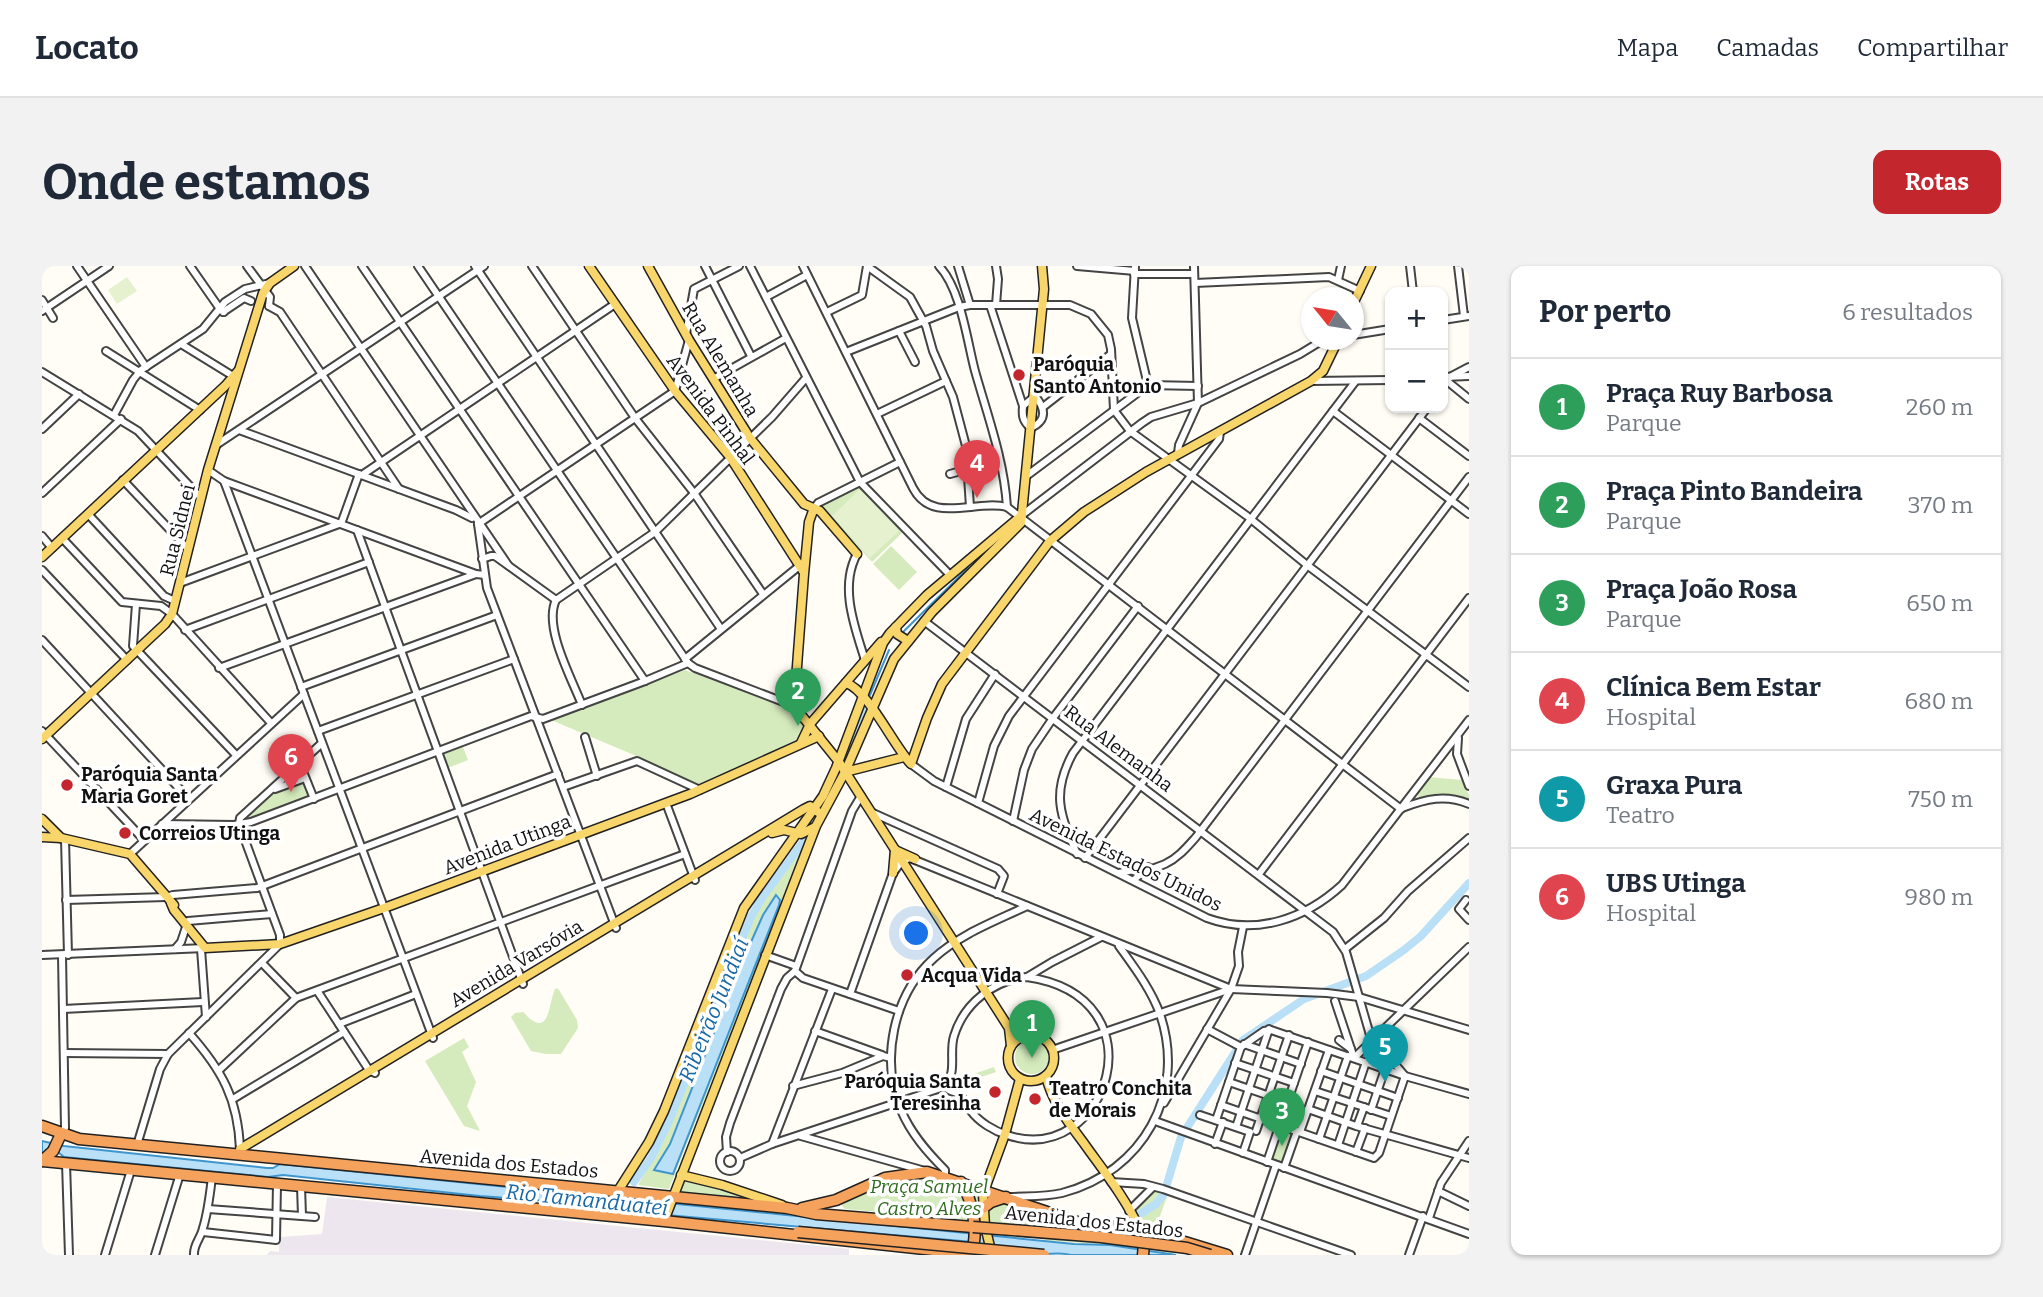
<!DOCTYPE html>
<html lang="pt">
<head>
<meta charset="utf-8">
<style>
  body { margin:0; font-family:Bitter,serif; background:#f2f2f3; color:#1f2937 }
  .controls { position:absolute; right:21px; top:21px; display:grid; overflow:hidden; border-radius:14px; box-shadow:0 2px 5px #0004 }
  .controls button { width:63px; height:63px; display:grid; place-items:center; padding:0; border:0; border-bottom:2px solid #e0e1e3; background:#fff; color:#1f2937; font:35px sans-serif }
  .compass { position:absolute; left:1259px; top:21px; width:63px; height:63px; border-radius:50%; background:#fff; box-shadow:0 2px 5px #0004; rotate:300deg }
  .you { position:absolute; left:875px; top:668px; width:24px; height:24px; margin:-18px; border:5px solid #fff; border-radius:50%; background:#1a73e8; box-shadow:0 0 0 10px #1a73e833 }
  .badge { display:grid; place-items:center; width:46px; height:46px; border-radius:50%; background:#c4262e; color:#fff; font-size:23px; font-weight:700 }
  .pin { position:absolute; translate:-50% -58px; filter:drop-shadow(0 2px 4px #0008) }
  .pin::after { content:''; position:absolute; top:37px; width:24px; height:21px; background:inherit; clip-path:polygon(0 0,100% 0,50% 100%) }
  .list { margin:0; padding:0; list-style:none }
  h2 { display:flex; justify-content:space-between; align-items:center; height:91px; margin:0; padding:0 28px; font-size:30px }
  h2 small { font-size:23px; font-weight:400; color:#747a83 }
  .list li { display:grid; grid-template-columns:46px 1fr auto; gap:21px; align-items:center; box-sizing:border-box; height:98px; padding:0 28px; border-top:2px solid #e0e1e3 }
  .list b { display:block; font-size:26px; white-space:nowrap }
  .list p { margin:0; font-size:23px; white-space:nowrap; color:#747a83 }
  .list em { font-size:23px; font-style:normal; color:#747a83 }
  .map { position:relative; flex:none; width:1427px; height:989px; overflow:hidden; border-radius:14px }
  header { display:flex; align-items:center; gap:42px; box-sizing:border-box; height:98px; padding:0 35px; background:#fff; border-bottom:2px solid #e0e1e3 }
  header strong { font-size:33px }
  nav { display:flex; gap:38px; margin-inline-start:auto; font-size:24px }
  .intro { display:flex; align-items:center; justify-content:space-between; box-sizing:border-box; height:168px; padding:0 42px }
  h1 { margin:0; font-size:49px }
  .button { padding:18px 32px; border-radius:14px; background:#c4262e; color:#fff; font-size:24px; font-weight:700 }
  main { display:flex; gap:42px; padding:0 42px }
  aside { flex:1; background:#fff; border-radius:14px; box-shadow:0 2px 5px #0004 }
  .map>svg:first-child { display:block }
</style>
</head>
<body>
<header>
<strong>Locato</strong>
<nav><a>Mapa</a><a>Camadas</a><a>Compartilhar</a></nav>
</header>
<div class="intro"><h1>Onde estamos</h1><a class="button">Rotas</a></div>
<main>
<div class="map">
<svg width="1427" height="989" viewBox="0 0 1427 989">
  <rect width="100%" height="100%" fill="#fffdf5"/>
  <polygon fill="#eee6ef" points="285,931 807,983 807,989 225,989 228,985 237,986 237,971 280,968"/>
  <g fill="#d5ebbd">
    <polygon points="818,220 862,265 830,296 781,241 783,236"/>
    <polygon points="849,280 875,306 857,324 831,298"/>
    <polygon points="643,404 749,442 764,460 757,474 657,520 592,489 509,454"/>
    <polygon points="421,481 426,494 406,502 402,488"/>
    <polygon points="1387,511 1420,514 1427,529 1427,534 1403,530 1378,532 1375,528"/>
    <polygon points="259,515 263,516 268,529 266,532 204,553 204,550 230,526"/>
    <polygon points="762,579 763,579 627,923 596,919 621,876 713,648 720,634"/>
    <path d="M514,722L517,724L535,754L536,762L519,788H504L489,785L469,751L473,747L481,746C484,748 486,752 490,754C509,768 507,730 514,722Z"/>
    <polygon points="422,772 427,781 420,786 434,816 425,840 438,865 422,860 383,795"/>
    <circle cx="990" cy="791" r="17"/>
    <polygon points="952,801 954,806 924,816 918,823 911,819 914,809 920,808 923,811"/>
    <polygon points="1242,863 1249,866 1250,869 1239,898 1229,893 1239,864"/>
    <polygon points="887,910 1025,957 1023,960 994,960 803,943 800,940 803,933 858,911"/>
    <polygon points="645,914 707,932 637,926 639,918"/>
    <polygon points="1115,924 1126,928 1113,964 1097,958 1092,946 1108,928"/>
    <polygon points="1058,969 1129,983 1132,989 1068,979 997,974"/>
  </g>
  <g fill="#e6f2cf">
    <polygon points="85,11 95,25 75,38 66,24"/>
    <polygon points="818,223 857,265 828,292 790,250"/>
  </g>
  <g fill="#b9e0f7" stroke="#3f96cf" stroke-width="2">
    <polygon points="734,629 738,634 737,639 631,908 612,904 628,878 697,703 721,649"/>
    <path d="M0,875L22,880L225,902H231L238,898L1032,978L1068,979L1134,989H1029C1019,986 1011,988 1001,988C978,987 952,983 931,976L556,943L531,937L438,930L241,909L226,911L22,891L17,887L0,886Z"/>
  </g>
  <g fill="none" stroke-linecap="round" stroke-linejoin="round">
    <g stroke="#3f96cf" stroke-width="2">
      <polyline points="859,368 926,302"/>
      <polyline points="828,429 847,384"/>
    </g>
    <g stroke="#b9e0f7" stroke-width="8">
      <polyline points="803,494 822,445"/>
      <polyline points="592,916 609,892 627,855 709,651 720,632 761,576"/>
      <polyline points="1093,951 1114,938 1122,928 1139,871 1201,774 1262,733 1324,710 1362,684 1379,670 1427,617"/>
    </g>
    <defs>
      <g id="minor">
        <polyline points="35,0 104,101"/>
        <polyline points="148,0 178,43 182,46"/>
        <polyline points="205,0 228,31 227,40"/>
        <polyline points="263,0 466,299"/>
        <polyline points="320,0 603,415"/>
        <polyline points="376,0 646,397 653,402 752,440"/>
        <polyline points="433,0 679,363"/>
        <polyline points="490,0 593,152 652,227 721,328"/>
        <polyline points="663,0 709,90"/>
        <polyline points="708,0 818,216 908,309"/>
        <path d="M761,0L871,222C890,259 933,233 965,241L1359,543"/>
        <polyline points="825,0 868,31 884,60 891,85 911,131 924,180 928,241"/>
        <path d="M897,0C919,23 925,75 933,105C946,151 962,194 965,241"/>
        <polyline points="916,0 928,39"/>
        <polyline points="954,0 956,13 954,39"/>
        <polyline points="1035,0 1093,5"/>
        <polyline points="1093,0 1090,52 1106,119"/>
        <polyline points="1368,0 1371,26"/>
        <polyline points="1416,0 1422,50"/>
        <polyline points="1092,8 1152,8"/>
        <polyline points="1296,14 1299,0"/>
        <polyline points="1153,17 1287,11 1318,25"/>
        <polyline points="724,31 765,9"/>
        <polyline points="0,34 11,52"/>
        <polyline points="948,39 981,140"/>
        <polyline points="227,40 238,46 357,223"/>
        <polyline points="0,45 67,0"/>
        <polyline points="181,46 202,32 209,35"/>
        <polyline points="785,46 820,29 825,0"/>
        <polyline points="1401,54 1427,50"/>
        <polyline points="857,65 873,96"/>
        <polyline points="644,68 652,23 697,0"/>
        <polyline points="1311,69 1348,63"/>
        <polyline points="139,78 191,110"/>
        <polyline points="64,85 158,144"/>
        <polyline points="804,86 917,41 928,39 1028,39 1049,48 1066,69 1069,83 1072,144 1088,165 1205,250 1265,299 1427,421"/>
        <polyline points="0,106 96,165 159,232"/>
        <polyline points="1401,111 1427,110"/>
        <polyline points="671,113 744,72"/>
        <polyline points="1269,115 1348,114"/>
        <polyline points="1405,115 1427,133"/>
        <polyline points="1401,121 1408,111 1427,101"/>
        <path d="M993,130C1003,142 1006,154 989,162C981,156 980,150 981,140Z"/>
        <polyline points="1001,141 1069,88"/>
        <polyline points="1291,145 1427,248"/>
        <polyline points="835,148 904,115"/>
        <polyline points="72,149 91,114 99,104 161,63 183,36 203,23 228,17"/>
        <polyline points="1377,152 1427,190"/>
        <polyline points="0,163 37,128"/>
        <polyline points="197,164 414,244 430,252"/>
        <polyline points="174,179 442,0"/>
        <polyline points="1136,187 1137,179 1156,137 1152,0"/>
        <polyline points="166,204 182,215 434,308 443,309"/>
        <polyline points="908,208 926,203"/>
        <polyline points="320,209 573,38"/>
        <polyline points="983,211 1106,119 1156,120"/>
        <polyline points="81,214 146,283"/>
        <polyline points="182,215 391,772"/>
        <polyline points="0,227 79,153"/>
        <polyline points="772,242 776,237 858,196"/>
        <polyline points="46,248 122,330 133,335"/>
        <polyline points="980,249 1100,157 1109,151 1156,137 1258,88 1281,74"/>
        <polyline points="299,258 317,208"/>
        <polyline points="436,258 445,322 574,662"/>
        <polyline points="436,258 633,125 647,74"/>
        <polyline points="315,264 481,718"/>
        <polyline points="0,270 10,282"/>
        <polyline points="20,272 80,336 119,340 130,348 229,457"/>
        <path d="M815,288C797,321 813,362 823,394"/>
        <polyline points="440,293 449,290 453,290 514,334"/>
        <polyline points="0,304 85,394"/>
        <polyline points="138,317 297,258"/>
        <polyline points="94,338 91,380 194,489"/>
        <polyline points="882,355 1291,666 1304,686 1328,769 1363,810"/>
        <polyline points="143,364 327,296"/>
        <polyline points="0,374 147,533"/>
        <polyline points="643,393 761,297"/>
        <polyline points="177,402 434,308"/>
        <polyline points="259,421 455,349"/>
        <path d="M540,439C530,413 501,361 514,334L613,266L730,151L764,112"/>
        <polyline points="0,465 102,574"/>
        <polyline points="276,465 472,393"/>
        <polyline points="543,471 555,510"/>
        <polyline points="1416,472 1415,488 1427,520"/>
        <polyline points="258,498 272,533"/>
        <path d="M869,498L892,515L1165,652C1214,670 1263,653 1300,619L1427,454"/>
        <polyline points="521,521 595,495 658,524"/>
        <polyline points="904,521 924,453 953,408"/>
        <polyline points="233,523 263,512"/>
        <polyline points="624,537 653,614"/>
        <polyline points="936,537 952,480 967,450 1177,173 1178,166"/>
        <path d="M1360,542C1384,533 1403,528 1427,538"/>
        <polyline points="831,547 956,603 962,610 955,628"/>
        <polyline points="971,555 982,504 990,483 1011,452 1096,340"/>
        <polyline points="120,558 192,559 209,556 489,450 501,453 603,415 646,397"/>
        <polyline points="197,558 198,552 280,477"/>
        <polyline points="23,573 26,689"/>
        <polyline points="88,588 262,428"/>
        <path d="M1035,588C1018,549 1009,527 1031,487L1313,116"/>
        <polyline points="1043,592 1385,142"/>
        <polyline points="1077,607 1106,601"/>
        <polyline points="1217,608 1427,332"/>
        <path d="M1092,614C1100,604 1112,603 1123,598C1136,592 1145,581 1154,571L1427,211"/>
        <polyline points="24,634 124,631 131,629 215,622 516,508"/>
        <polyline points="1424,634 1417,643 1427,654"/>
        <polyline points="133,683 139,676 146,655 230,648"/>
        <polyline points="159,683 164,751"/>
        <polyline points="1303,683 1342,652 1366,625 1427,572"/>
        <polyline points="0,689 163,682"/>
        <polyline points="723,689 754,700"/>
        <polyline points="220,697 254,732"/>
        <polyline points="753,705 761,712 857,745"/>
        <path d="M985,711C1123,731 1065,903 965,869C952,865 937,856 929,845C925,840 922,831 916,828C913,826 910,826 907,824L904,818C905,814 908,812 909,808C912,799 908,782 912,770C922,737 952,714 985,711Z"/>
        <polyline points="985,711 1010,696 1059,671"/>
        <polyline points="276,726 327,804 333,807"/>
        <polyline points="808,728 851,607 860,595 868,592 1189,723 1285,727 1317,731 1427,764"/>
        <polyline points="1293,735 1312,792"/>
        <polyline points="21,743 161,736"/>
        <polyline points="297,758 374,728"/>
        <polyline points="1165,763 1199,781"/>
        <polyline points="773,765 840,789"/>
        <path d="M147,767C180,804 196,833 198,883"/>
        <polyline points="1297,774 1309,783"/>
        <polyline points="1202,778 1259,798"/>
        <polyline points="1199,781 1222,765 1229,764 1363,810 1427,828"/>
        <polyline points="1010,784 1189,723"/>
        <polyline points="22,787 126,788"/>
        <polyline points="1312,792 1427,681"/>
        <polyline points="1193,797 1252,817"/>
        <polyline points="177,804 254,732 643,588"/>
        <polyline points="1279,805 1356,832"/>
        <polyline points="1187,816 1245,836"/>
        <polyline points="751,820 800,807 841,790 849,792"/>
        <polyline points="1273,825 1349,850"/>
        <polyline points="191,833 302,766"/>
        <polyline points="1122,837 1189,723 1197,700 1196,686 1201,661"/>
        <polyline points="1179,839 1332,892 1337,887 1363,810"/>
        <polyline points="1266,843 1314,860 1427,892"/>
        <polyline points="1329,844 1343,803"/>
        <polyline points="1158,849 1208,866 1201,887"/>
        <polyline points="1174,854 1199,781"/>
        <polyline points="1113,855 1427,968"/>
        <polyline points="1315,860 1322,841"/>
        <polyline points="1194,861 1227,763"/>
        <polyline points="1214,865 1247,769"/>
        <polyline points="1258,866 1287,784"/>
        <polyline points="19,868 23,862 20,689"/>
        <polyline points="759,870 883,905"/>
        <polyline points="1277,873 1306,790"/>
        <polyline points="730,878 790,723"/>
        <polyline points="1173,878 1181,856"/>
        <polyline points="95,879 118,803 126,788 238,678 238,669 197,558"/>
        <polyline points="1296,879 1324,796"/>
        <circle cx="688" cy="895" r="10"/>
        <polyline points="685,886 684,871 688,857 739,723 745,712 753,705 810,545 819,530"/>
        <polyline points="1314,886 1323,862"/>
        <polyline points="698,892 730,878 905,820"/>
        <polyline points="1225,896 1266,776"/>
        <polyline points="24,897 27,989"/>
        <polyline points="1242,902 1255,865"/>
        <path d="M903,911V904C886,887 869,868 859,844C838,794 851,729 892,692C918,668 954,655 985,640"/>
        <polyline points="1069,916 1102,918 1121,923 1309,989"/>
        <polyline points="259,920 260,950"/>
        <polyline points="1396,925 1427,940"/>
        <path d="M967,931C985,930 1003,931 1020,927C1101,906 1145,827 1118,748C1109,723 1092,701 1077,680"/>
        <polyline points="166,943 273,951"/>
        <polyline points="1087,945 1111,921"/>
        <polyline points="1387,952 1399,917 1427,875"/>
        <polyline points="161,966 234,974 235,918"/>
        <polyline points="63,989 89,904"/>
        <polyline points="113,989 138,908"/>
        <path d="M152,989C151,979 159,972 161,962C166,946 168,928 170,911"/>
        <polyline points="1203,989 1234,899"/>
        <polyline points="1367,989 1381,950"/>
      </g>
      <g id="major">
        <polyline points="547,0 633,125 688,191 761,305"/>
        <polyline points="606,0 647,74 708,172 762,238 778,245 815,288"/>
        <polyline points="1311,38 1329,0"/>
        <polyline points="772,242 767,256 762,308 752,440 797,496 912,676 967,762 969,780"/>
        <polyline points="0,291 183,120 196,105"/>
        <polyline points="854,361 855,368 866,375"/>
        <path d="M804,417C826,424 851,479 869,498L885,452L900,418L1008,275L1042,246L1104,206L1269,115L1281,105L1296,74"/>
        <polyline points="0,473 123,358 130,348 166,204 221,27 228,17 252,0"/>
        <polyline points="759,477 768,458 839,376"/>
        <polyline points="803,506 862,491"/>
        <polyline points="0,553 19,572"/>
        <polyline points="730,567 742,564 759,568 773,561"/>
        <polyline points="0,571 19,572 88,588 132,639"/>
        <polyline points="851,607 853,584 873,593"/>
        <polyline points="129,637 132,644 163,682 238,678 342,642 648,528 777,470"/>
        <circle cx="989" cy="792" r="23"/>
        <path d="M1004,810C1009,834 1026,856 1041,876C1060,903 1083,931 1097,962"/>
        <polyline points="197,888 198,883 762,543 768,540 776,546"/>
        <polyline points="639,909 680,919 740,939"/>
        <polyline points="575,951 574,928 607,876 622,845 702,642 781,530 794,502 841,377 848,367 885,329 980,249"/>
        <polyline points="622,955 774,560 803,506 852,393 890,346 979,257 1002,23 1000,0"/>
        <polyline points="950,989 943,960 941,928 963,868 978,813"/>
      </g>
      <g id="highway">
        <polyline points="0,860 37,873 745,942 774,948 931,961"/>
        <polyline points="0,895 622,955 938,989"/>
        <polyline points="0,895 11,885 19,868"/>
        <path d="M919,916C931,935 937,966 929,988"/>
        <polyline points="760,942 794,934 843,912 885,906 1041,958 1097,962 1185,989"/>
        <polyline points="941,942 949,936 964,931"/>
        <polyline points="1100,969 1102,978 1101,989"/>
      </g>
    </defs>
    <use href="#minor" stroke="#444" stroke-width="10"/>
    <use href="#major" stroke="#222" stroke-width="11"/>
    <use href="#highway" stroke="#222" stroke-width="13"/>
    <use href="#minor" stroke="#fff" stroke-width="6"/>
    <use href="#major" stroke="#f9d66b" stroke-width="8"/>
    <use href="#highway" stroke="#f5a25d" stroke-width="10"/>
    <defs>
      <g id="highway-bridge">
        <polyline points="931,961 1059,971 1145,982 1168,989"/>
        <polyline points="756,966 1002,989"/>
      </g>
    </defs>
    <use href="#highway-bridge" stroke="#222" stroke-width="13" stroke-linecap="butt"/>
    <use href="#highway-bridge" stroke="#f5a25d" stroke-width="10"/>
  </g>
  <g fill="#c4262e" stroke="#fff" stroke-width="2.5">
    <circle cx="977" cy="109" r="7"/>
    <circle cx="25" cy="519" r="7"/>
    <circle cx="83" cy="567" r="7"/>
    <circle cx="865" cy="709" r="7"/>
    <circle cx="953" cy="826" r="7"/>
    <circle cx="993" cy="833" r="7"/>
  </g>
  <g text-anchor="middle" stroke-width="7" stroke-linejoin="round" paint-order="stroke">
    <g font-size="19" fill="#111" stroke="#fff">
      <text transform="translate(679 93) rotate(59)" y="7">Rua Alemanha</text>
      <text transform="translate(669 143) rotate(53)" y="7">Avenida Pinhal</text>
      <text transform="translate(135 264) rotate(-76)" y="7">Rua Sidnei</text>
      <text transform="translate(1077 482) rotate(37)" y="7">Rua Alemanha</text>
      <text transform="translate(465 578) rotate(-21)" y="7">Avenida Utinga</text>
      <text transform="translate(1084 593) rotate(26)" y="7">Avenida Estados Unidos</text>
      <text transform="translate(474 697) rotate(-31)" y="7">Avenida Varsóvia</text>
      <text transform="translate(467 897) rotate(5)" y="7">Avenida dos Estados</text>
      <text transform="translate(1052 955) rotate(6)" y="7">Avenida dos Estados</text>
    </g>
    <g font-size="19" font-weight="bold" fill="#111" stroke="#fff" text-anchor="start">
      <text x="991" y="105">Paróquia<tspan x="991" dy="22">Santo Antonio</tspan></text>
      <text x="39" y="515">Paróquia Santa<tspan x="39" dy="22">Maria Goret</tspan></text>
      <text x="97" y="574">Correios Utinga</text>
      <text x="879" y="716">Acqua Vida</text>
      <text x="939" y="822" text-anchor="end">Paróquia Santa<tspan x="939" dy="22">Teresinha</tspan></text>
      <text x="1007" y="829">Teatro Conchita<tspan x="1007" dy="22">de Morais</tspan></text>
    </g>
    <g font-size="19" font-style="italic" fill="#2f6b1f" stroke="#fff">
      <text x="887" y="927">Praça Samuel<tspan x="887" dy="22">Castro Alves</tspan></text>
    </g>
    <g font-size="21" font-style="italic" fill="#1768a6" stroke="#fff">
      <text transform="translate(672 744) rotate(-68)" y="7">Ribeirão Jundiaí</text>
      <text transform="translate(545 934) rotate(6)" y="7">Rio Tamanduateí</text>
    </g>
  </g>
</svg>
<div class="controls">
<button>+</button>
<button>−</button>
</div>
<svg class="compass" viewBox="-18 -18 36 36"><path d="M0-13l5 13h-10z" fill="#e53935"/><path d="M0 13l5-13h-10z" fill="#747a83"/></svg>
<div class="you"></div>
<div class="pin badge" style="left:990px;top:792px;background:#2e9e5b">1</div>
<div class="pin badge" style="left:756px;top:460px;background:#2e9e5b">2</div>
<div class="pin badge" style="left:1240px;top:880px;background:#2e9e5b">3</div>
<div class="pin badge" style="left:935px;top:232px;background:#e0444e">4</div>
<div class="pin badge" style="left:1343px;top:816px;background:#0f9aa8">5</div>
<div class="pin badge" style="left:249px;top:526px;background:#e0444e">6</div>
</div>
<aside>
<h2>Por perto<small>6 resultados</small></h2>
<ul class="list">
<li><span class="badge" style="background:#2e9e5b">1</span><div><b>Praça Ruy Barbosa</b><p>Parque</p></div><em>260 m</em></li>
<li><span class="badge" style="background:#2e9e5b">2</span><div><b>Praça Pinto Bandeira</b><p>Parque</p></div><em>370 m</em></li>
<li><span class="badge" style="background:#2e9e5b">3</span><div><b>Praça João Rosa</b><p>Parque</p></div><em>650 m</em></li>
<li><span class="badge" style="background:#e0444e">4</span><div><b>Clínica Bem Estar</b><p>Hospital</p></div><em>680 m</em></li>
<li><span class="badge" style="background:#0f9aa8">5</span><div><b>Graxa Pura</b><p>Teatro</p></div><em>750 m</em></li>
<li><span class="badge" style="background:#e0444e">6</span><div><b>UBS Utinga</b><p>Hospital</p></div><em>980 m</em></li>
</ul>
</aside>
</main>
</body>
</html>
